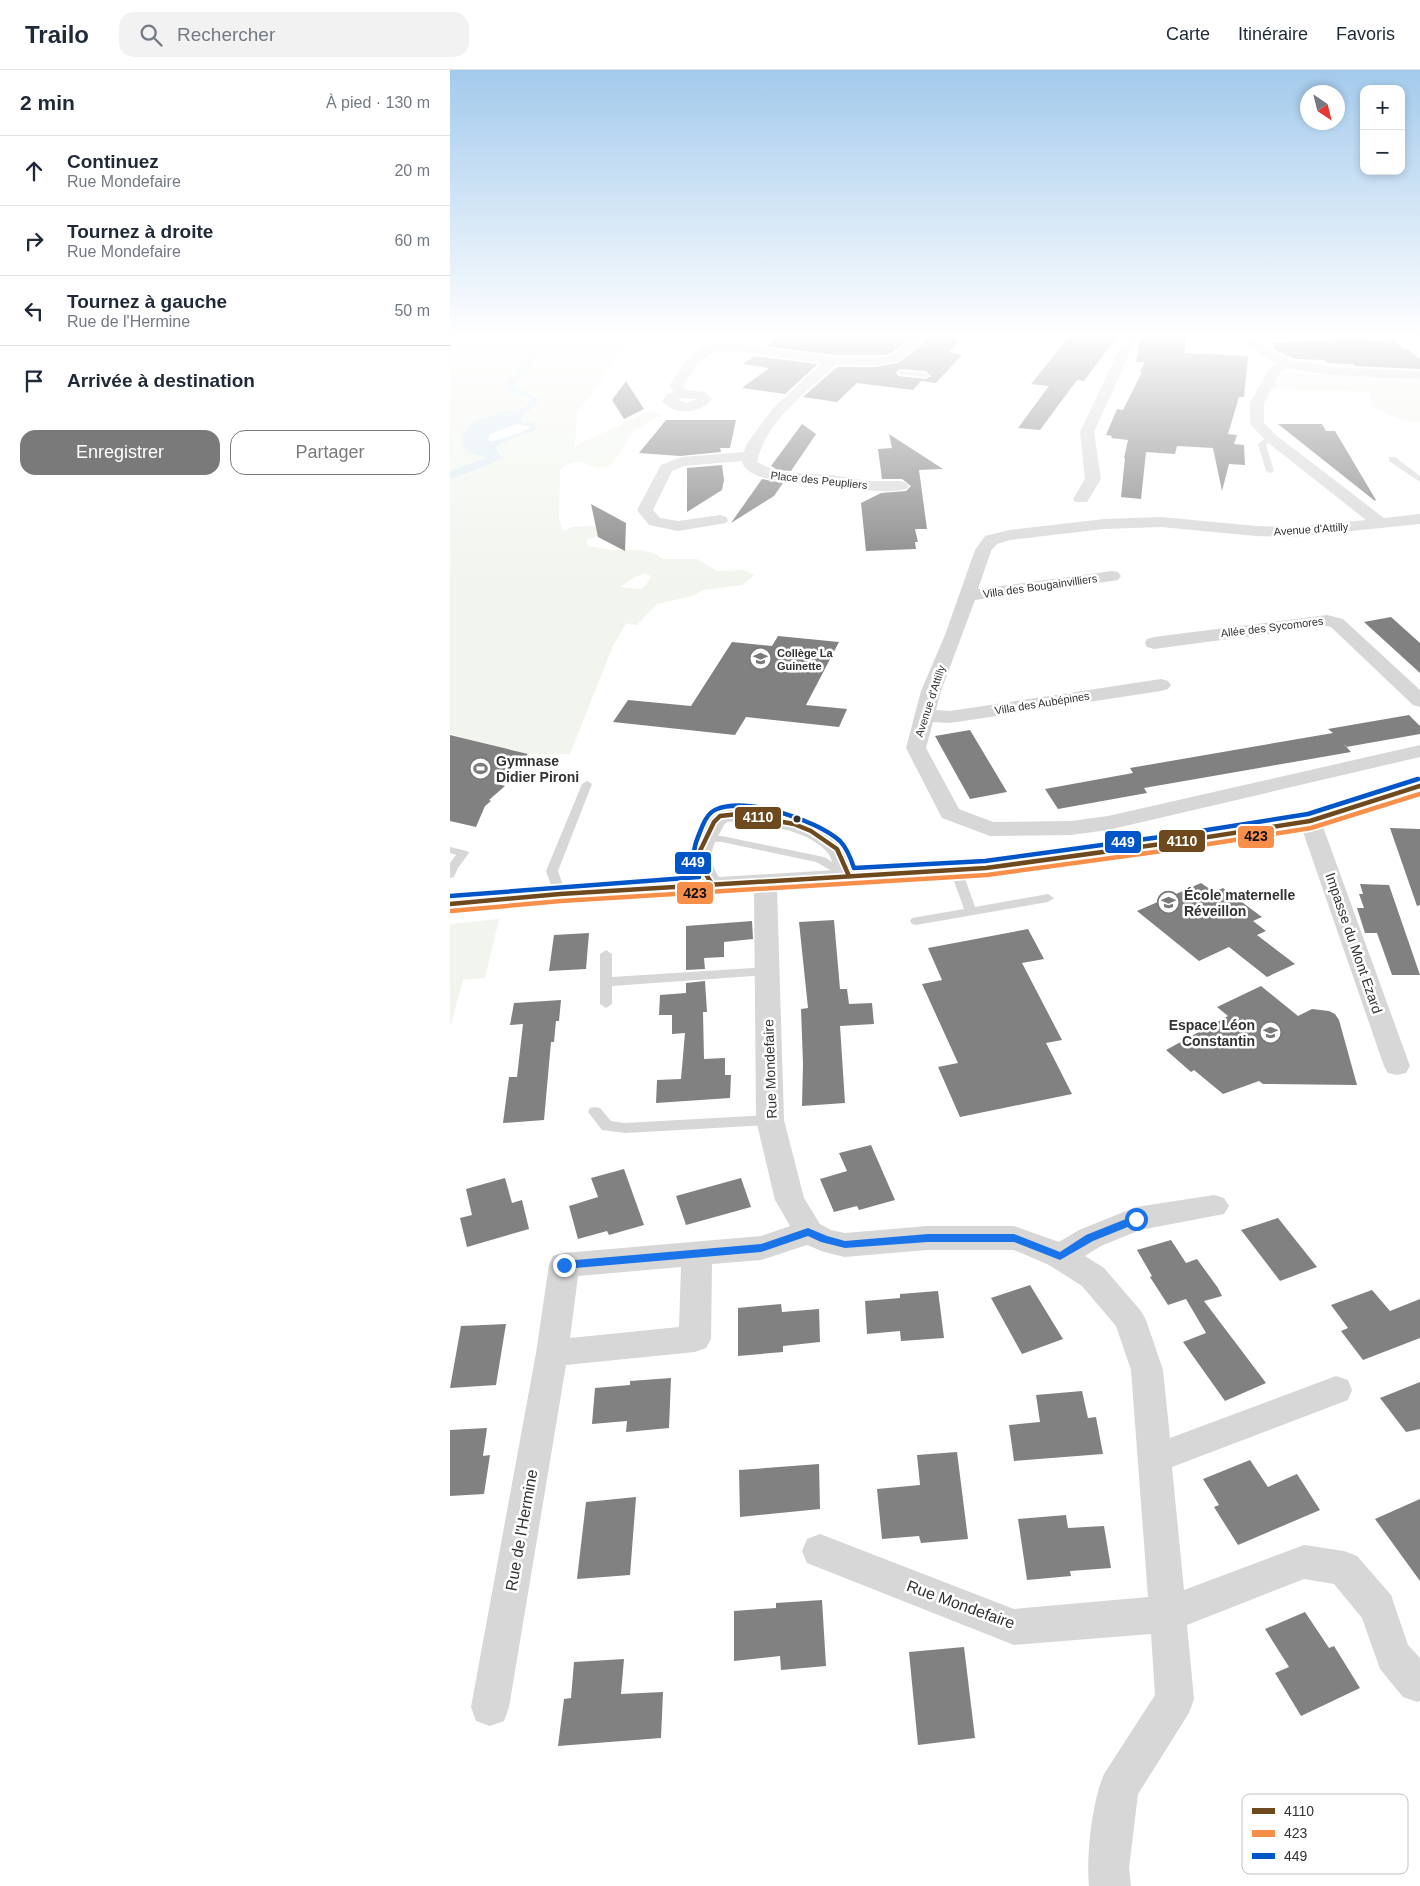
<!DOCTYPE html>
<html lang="fr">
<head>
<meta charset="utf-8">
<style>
  body { margin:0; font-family:Helvetica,sans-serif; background:#f2f2f3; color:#1f2937 }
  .controls { position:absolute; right:15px; top:15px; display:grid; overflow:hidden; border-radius:10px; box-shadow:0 2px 8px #0003 }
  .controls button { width:45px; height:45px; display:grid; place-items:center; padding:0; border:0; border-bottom:1px solid #e0e1e3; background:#fff; color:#1f2937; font:25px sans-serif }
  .compass { position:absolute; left:850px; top:15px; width:45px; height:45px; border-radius:50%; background:#fff; box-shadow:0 2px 8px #0003; rotate:145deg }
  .stop { position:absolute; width:15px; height:15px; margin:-11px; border:4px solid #1a73e8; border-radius:50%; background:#fff }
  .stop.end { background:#1a73e8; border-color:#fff; box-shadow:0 1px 5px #0008 }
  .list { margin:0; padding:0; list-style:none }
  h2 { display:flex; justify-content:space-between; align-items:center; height:65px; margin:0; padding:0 20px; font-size:21px }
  h2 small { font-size:16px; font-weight:400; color:#747a83 }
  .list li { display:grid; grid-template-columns:32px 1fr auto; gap:15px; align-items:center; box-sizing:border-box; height:70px; padding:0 20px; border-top:1px solid #e0e1e3 }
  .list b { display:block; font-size:19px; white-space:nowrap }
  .list p { margin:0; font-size:16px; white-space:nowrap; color:#747a83 }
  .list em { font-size:16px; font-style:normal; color:#747a83 }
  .actions { display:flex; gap:10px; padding:15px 20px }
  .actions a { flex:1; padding:11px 0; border:1px solid #7a7a7a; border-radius:15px; text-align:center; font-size:18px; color:#7a7a7a }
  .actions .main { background:#7a7a7a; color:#fff }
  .icon { flex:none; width:28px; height:28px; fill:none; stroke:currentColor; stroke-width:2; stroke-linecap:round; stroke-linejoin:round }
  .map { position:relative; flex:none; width:970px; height:1816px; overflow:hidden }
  header { display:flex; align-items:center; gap:30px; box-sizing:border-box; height:70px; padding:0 25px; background:#fff; border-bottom:1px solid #e0e1e3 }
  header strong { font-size:24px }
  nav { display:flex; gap:28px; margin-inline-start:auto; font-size:18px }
  .search { width:350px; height:45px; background:#f2f2f3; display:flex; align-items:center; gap:12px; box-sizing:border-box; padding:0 18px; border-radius:15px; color:#747a83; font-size:19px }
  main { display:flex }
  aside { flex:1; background:#fff }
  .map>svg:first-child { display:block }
</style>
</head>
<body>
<header>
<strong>Trailo</strong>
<div class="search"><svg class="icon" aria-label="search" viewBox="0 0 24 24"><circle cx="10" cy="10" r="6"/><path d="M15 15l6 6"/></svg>Rechercher</div>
<nav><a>Carte</a><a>Itinéraire</a><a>Favoris</a></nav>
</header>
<main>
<aside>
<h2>2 min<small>À pied · 130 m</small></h2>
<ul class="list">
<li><svg class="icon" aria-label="ahead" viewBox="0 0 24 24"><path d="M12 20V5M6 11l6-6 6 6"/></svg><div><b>Continuez</b><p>Rue Mondefaire</p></div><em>20 m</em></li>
<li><svg class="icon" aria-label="right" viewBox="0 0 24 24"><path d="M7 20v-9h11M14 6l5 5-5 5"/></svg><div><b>Tournez à droite</b><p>Rue Mondefaire</p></div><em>60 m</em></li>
<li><svg class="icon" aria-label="left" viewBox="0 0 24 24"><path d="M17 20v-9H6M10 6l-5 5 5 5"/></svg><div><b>Tournez à gauche</b><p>Rue de l'Hermine</p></div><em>50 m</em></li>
<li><svg class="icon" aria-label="arrive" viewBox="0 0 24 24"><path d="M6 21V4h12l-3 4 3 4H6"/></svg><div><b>Arrivée à destination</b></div></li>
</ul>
<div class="actions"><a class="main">Enregistrer</a><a>Partager</a></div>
</aside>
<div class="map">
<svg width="970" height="1816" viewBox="0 0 970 1816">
  <rect width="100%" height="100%" fill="#fff"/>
  <g fill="#f1f5ed" fill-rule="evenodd">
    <path d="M0,267H102C94,274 84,279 77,286C70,293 60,312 58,321L79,328L80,331C74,338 62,346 53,349C36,355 24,351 21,372L31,380L35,387L0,401Z"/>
    <path d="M112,267H190L172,281L127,344L125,376L198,341L212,345C202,350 189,356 181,364C173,372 169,391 158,396C142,403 128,381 110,400L109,448L113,461L123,457L174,454L178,455L136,470L139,476L163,480H191L206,484L213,489H247L267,501L293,500L305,505L292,515L253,520L242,526L207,534L187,555L178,554L177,552L163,576L120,684H78L0,664V409L39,395L53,387V385L45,378C58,364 73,371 85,353L70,351L68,348L85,337L90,328L65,316L67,311L72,308L85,286L103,277L104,273ZM195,503L201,506L196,515L191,519L170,517L185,507Z"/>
    <polygon points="841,303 970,309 970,352 955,351 923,338 920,322 820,318 831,305"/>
    <polygon points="49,849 35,908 13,910 0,957 0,854"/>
  </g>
  <path fill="#ddebf3" d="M102,267H112L104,273L103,277L85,286L76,304L67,311L65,316L91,329L85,337L68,348L70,351L85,353L87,359L49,374L45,378L53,387L39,395L0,409V401L35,388L26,377L72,362L81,357L55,351L54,349L76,336L80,331L79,328L58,321L55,318V313C67,307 67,295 77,286C85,279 94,274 102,267Z"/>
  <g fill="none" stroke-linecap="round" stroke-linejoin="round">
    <path fill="#ddebf3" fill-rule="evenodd" d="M60,340L69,343L73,348L69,353L40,364L38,370L44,373L48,379L44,385C24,390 0,376 20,355C26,349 51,343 60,340Z"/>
  </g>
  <g fill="#818181" fill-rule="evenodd">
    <polygon points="329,267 461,267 443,282 435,285 383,285 317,276"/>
    <path d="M479,267H513L499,282L512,285L486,313L471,311L463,320L407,313L387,332L353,327L387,297H425L448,293L468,279ZM450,299L476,301L481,306L476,309L448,306L446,302Z"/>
    <polygon points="619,267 667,267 634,311 627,310 590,360 568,358 599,316 581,314"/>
    <polygon points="693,267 736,267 734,283 798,286 794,327 789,327 778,364 787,365 784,374 794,375 795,395 779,394 772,421 763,378 727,376 725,384 696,382 691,429 671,427 675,388 674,388 678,370 661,368 662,366 656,365 667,339 673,340 692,302 690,302 695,292 686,292 690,272"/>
    <polygon points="917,269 920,271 945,270 953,279 958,279 970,289 970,299 904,296 903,294 877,293 875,290 848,289 842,288 823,279 823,273"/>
    <polygon points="304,286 368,294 335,324 292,318 319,298 293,294"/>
    <polygon points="176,311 194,339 174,349 162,330"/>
    <polygon points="216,350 286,350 280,378 270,378 271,382 230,386 189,383"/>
    <polygon points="352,354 366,364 341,401 328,400 321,396"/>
    <polygon points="828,354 872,354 876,361 885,361 926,430 925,431"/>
    <polygon points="439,364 493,399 469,400 477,459 465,459 468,472 465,472 466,479 416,481 411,433 431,423 456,421 461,416 452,409 432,409 428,379 442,378"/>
    <polygon points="272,395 274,410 272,420 237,442 237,398"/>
    <polygon points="312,409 333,413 324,426 281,453"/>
    <polygon points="141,434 176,453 175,481 148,467"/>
    <polygon points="941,547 970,573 970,603 914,552"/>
    <polygon points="328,566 389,572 356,635 397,639 389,657 296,647 285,665 163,652 178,630 241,636 282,572 322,576"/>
    <polygon points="959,645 970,656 970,664 896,677 894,674 901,682 694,718 697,723 608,739 595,719 683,703 680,698 883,663 878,659"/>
    <polygon points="520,660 557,722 520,729 485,666"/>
    <polygon points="0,665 78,684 45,713 55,716 39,730 41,731 35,736 26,757 0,751"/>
    <polygon points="940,758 970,759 970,835 967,836"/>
    <polygon points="751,813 764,822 773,818 812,847 803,851 816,861 807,865 845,894 817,907 779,877 749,891 687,841"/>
    <polygon points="910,814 939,815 970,905 942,905 927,863 915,863 907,838 914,838 909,824 913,824"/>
    <polygon points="384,850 390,919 397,919 399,934 422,933 424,954 390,956 395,1033 352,1036 353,993 351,939 358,938 349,852"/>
    <polygon points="302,851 303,869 274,872 274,887 254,888 255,899 236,900 236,856"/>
    <polygon points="578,859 594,889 572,893 612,970 596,973 622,1024 510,1047 488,997 508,993 472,914 492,910 478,878"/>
    <polygon points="139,863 136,899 99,901 104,865"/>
    <polygon points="255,911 257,942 253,942 254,989 275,988 275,1005 281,1005 280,1028 206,1033 207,1010 231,1009 235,963 222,964 222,945 209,945 210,925 236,923 236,913"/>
    <polygon points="811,916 848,946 862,939 879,941 885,944 889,950 907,1015 813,1014 809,1011 773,1024 744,1000 741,1002 716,980 778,946 767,937"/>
    <polygon points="111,930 109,951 106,951 104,972 101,972 94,1050 53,1053 59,1007 67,1007 73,954 60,955 64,933"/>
    <polygon points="421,1075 445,1130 409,1140 407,1136 384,1142 370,1109 397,1101 389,1083"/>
    <polygon points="174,1099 194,1155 159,1165 157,1161 128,1169 119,1136 148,1127 141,1108"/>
    <polygon points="55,1108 62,1133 72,1130 79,1159 17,1177 10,1148 22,1145 16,1119"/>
    <polygon points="291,1108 301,1137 236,1155 226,1126"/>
    <polygon points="828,1148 867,1197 830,1211 791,1160"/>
    <polygon points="721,1170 736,1193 747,1189 768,1218 772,1226 754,1231 816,1313 775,1331 733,1272 756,1263 736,1229 718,1235 700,1207 702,1206 687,1180"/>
    <polygon points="580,1215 613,1269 572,1284 541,1228"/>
    <polygon points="922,1220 940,1241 970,1229 970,1268 913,1290 891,1261 898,1258 881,1235"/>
    <polygon points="488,1221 494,1268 451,1271 450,1261 417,1264 415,1231 450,1228 450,1224"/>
    <polygon points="331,1234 332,1242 369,1239 370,1272 333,1276 333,1282 288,1286 288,1238"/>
    <polygon points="56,1254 46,1315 0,1318 11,1256"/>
    <polygon points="221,1308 219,1358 176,1362 177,1351 142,1354 145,1318 180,1315 180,1311"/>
    <polygon points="970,1312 970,1359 956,1362 930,1328"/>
    <polygon points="632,1321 638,1348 646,1347 653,1384 564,1391 559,1355 590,1352 586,1325"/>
    <polygon points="37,1358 33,1386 40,1385 34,1424 0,1426 0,1360"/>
    <polygon points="507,1382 518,1469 471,1473 469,1466 432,1469 427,1419 470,1415 467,1385"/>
    <polygon points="800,1390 818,1417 847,1404 870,1440 788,1475 764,1437 769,1435 753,1409"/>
    <polygon points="369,1394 370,1439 290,1447 289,1400"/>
    <polygon points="186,1427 180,1505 127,1509 136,1432"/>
    <polygon points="970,1429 970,1511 925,1449"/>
    <polygon points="616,1445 618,1458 654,1456 661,1498 620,1501 621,1506 577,1510 568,1449"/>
    <polygon points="372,1530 376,1596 331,1600 330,1586 284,1591 284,1541 326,1538 326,1533"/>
    <polygon points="855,1542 879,1578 884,1576 910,1618 851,1646 825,1603 839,1597 815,1559"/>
    <polygon points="514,1577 525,1668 468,1675 459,1582"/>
    <polygon points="174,1589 171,1624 213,1622 211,1668 108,1676 114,1629 121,1628 124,1592"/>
  </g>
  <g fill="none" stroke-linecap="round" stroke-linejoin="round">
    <g fill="#d7d7d7" fill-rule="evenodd">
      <polygon points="450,301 476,303 479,305 476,307 448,304 448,302"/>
      <polygon points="818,366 825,368 816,375 824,401 820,403 816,401 808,374"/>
      <polygon points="939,387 945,387 970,406 970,412 939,391"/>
      <polygon points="137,711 142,714 108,801 116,824 110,828 104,824 96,801 132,714"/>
      <polygon points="255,766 272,766 374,787 403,805 401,807 393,807 366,792 272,772 251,771 249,769 251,767"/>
      <polygon points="0,777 17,781 19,783 8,798 4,807 0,808 0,793 6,785 0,783"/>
      <polygon points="506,797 512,800 525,837 598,824 604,828 598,832 466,855 462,854 460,851 462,848 514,839 500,800"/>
      <polygon points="156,880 162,884 162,907 317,897 323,901 317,905 162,916 162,934 156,938 150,934 150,884"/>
      <polygon points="145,1037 150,1038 161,1051 175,1053 320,1045 325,1046 327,1050 325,1054 320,1055 175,1063 152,1060 138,1042 140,1038"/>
    </g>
    <g fill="#d7d7d7" fill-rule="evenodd">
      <path d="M464,267H477C451,301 425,295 386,295C357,322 316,350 307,392L328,402L383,405L417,411H451L456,413L459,416L456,419C432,425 408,418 384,415C364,412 297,416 292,391L234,396L222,401L203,440L210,448L228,451L270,445L276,447L278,450L276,453L228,461L199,455L187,440L211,395L232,387L294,382L296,375L324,337L372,293L276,280C253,283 245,297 233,316L237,320L255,322L262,329C251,344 224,346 212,331L217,324L224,322L219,316C237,290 243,276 276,272L383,287H435L444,284ZM233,328L246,329H247L237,333L227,330Z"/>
      <polygon points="679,267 691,267 680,282 644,362 651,409 637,432 625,432 623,429 635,409 630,362 668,282"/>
      <polygon points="837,290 844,294 830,303 814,333 814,353 826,365 934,448 970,444 970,454 842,467 806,466 711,457 654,459 560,470 547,474 541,481 528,519 662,501 668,502 671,506 668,510 662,511 525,530 491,621 486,640 500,641 711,609 718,611 721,615 718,619 711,621 500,653 483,652 476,678 509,739 543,752 621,751 658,746 970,675 970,687 658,760 621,765 540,766 492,748 456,678 471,621 495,565 525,480 535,466 559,460 654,449 711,447 806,456 842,457 916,450 816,371 800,354 800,333 818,300 820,297"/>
      <polygon points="877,545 893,549 970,620 970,637 963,635 881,557 876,556 704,579 697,577 695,573 697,569 704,567"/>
      <path d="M970,710V723L872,754L960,996L956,1003L947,1005L938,1003L934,996L852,759L536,805L327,818L334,1050L354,1128L370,1154L381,1160L395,1163L477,1156H564L609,1172L629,1160L686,1137L764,1125L774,1128L779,1136L774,1144L690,1160L651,1176L635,1186L654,1198L691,1241L696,1250L713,1300L720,1368L886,1306L898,1310L902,1320L898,1330L722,1397L734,1520L854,1475L894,1481L907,1486L941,1525L958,1575L970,1588V1631L967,1632L953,1627L930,1599L912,1548L884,1514L854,1509L737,1555L744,1629L739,1643L688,1724L679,1798L681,1816H639C636,1786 642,1732 654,1704L705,1625L701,1564L564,1575L357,1493L352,1481L357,1469L370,1464L564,1539L698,1527L681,1300L666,1256L632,1216L599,1195L564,1180H477L395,1187L374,1182L357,1175L311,1190L262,1194L261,1269L256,1278L245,1282L116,1295L59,1637L54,1651L40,1656L26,1651L21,1637L86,1283L99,1195L103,1186L114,1183L311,1166L340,1156L325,1130L306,1050L304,819L110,831L0,841V827L110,817L247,809C236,790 236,786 246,767C250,759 254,746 262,741C277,733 336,744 353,750C367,755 385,764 395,775C401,781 404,791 407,799L536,791L726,765L857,745ZM288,751C317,756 356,759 377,782C381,786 383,795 385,800L269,807C255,785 263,777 274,755L277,752ZM231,1197L229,1257L120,1268L128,1206Z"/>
    </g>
    <polygon fill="#d7d7d7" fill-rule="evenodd" points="799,268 841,290 880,297 970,301 970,309 880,305 837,298 794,275 792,272"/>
    <defs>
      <g id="bus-1">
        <polyline points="262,814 250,795 249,783 264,752 270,746 288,744 344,754 361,761 387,779 399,806"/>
        <polyline points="0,834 110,824 536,798 726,772 860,751 970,716"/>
      </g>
      <polyline id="bus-2" points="1,841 111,831 537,805 727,779 861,758 970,724"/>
      <path id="bus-3" d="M0,826L249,807C242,793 242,781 248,767C252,757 256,743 267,739C297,727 367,750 390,771C397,778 401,789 404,798L535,791L725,765L858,744L968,709"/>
    </defs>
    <use href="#bus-1" stroke="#fff" stroke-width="8"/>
    <use href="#bus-2" stroke="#fff" stroke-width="8"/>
    <use href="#bus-3" stroke="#fff" stroke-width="8"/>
    <use href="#bus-1" stroke="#6e491e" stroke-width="4.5"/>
    <use href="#bus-2" stroke="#f78f4b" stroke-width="4.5"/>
    <use href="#bus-3" stroke="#0055c8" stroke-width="4.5"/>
  </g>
  <linearGradient id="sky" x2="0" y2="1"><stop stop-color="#a3caec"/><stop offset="0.51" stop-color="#fff"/><stop offset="1" stop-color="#fff" stop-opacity="0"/></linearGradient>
  <rect width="970" height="521" fill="url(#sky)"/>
  <polygon fill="#1a73e8" points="686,1145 691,1149 690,1152 643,1171 610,1190 564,1172 478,1172 395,1178 371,1172 358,1166 311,1182 114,1199 109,1195 114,1191 311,1174 358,1158 377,1166 395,1171 478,1164 564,1164 610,1182 636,1165"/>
  <defs>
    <symbol id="school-ring" viewBox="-11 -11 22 22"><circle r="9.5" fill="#fff" stroke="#7a7a7a" stroke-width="1.5"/><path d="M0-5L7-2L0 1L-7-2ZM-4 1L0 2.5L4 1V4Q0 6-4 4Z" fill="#7a7a7a"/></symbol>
    <symbol id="stadium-ring" viewBox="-11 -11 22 22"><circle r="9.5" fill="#fff" stroke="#7a7a7a" stroke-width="1.5"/><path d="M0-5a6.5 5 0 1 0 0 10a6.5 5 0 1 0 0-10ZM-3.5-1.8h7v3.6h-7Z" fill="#7a7a7a"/></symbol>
  </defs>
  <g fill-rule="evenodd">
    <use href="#school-ring" x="298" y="576" width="25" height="25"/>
    <use href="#stadium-ring" x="18" y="686" width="25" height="25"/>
    <use href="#school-ring" x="706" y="820" width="25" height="25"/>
    <use href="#school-ring" x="808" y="950" width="25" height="25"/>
  </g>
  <circle fill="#333" stroke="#fff" stroke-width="2" cx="347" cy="749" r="4.5"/>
  <g text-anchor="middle" stroke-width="5" stroke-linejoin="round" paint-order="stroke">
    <g font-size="11" fill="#333" stroke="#fff">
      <text transform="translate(369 410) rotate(6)" y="4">Place des Peupliers</text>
      <text transform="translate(861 459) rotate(-4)" y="4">Avenue d'Attilly</text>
      <text transform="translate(590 516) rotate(-8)" y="4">Villa des Bougainvilliers</text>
      <text transform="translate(822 557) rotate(-7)" y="4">Allée des Sycomores</text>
      <text transform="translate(480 631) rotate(-72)" y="4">Avenue d'Attilly</text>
      <text transform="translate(592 633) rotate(-9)" y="4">Villa des Aubépines</text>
    </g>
    <g font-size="11" font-weight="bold" fill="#333" stroke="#fff" text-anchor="start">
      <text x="327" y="587">Collège La<tspan x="327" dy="13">Guinette</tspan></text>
    </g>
    <g font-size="14" font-weight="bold" fill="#333" stroke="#fff" text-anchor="start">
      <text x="46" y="696">Gymnase<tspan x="46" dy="16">Didier Pironi</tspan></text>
      <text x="734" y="830">École maternelle<tspan x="734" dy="16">Réveillon</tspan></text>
      <text x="805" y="960" text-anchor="end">Espace Léon<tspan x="805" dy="16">Constantin</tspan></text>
    </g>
    <g font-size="14" fill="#333" stroke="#fff">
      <text transform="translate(904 873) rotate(71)" y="5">Impasse du Mont Ezard</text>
      <text transform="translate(320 999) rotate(-92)" y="5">Rue Mondefaire</text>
    </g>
    <g font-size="16" fill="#333" stroke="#fff">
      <text transform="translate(71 1460) rotate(-80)" y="6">Rue de l'Hermine</text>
      <text transform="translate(511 1534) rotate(20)" y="6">Rue Mondefaire</text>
    </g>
  </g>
  <rect x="792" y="1724" width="166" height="80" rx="8" fill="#fff" stroke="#c2c2c2" stroke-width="1"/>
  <rect x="802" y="1738" width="23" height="6" fill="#6e491e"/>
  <rect x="802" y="1760" width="23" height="7" fill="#f78f4b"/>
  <rect x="802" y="1783" width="23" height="6" fill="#0055c8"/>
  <g font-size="14" fill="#333">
    <text x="834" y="1746">4110</text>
    <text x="834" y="1768">423</text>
    <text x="834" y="1791">449</text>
  </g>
  <g stroke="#fff" stroke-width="2">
    <rect x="284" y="736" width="48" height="24" rx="5" fill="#6e491e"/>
    <rect x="787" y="755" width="38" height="24" rx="5" fill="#f78f4b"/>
    <rect x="708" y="759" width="48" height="24" rx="5" fill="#6e491e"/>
    <rect x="654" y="760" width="38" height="24" rx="5" fill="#0055c8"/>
    <rect x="224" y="781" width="38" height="24" rx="5" fill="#0055c8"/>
    <rect x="226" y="811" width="38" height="24" rx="5" fill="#f78f4b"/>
  </g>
  <g font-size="14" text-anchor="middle" font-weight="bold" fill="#fff">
    <text x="308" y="752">4110</text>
    <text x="732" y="776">4110</text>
    <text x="673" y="777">449</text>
    <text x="243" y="797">449</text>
  </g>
  <g font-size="14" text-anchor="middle" font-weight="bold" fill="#111">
    <text x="806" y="771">423</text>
    <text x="245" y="828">423</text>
  </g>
</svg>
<div class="controls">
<button>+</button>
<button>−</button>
</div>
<svg class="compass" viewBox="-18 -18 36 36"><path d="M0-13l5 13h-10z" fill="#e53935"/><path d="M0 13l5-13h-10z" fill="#747a83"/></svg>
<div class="stop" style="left:686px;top:1149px"></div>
<div class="stop end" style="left:114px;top:1195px"></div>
</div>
</main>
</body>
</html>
